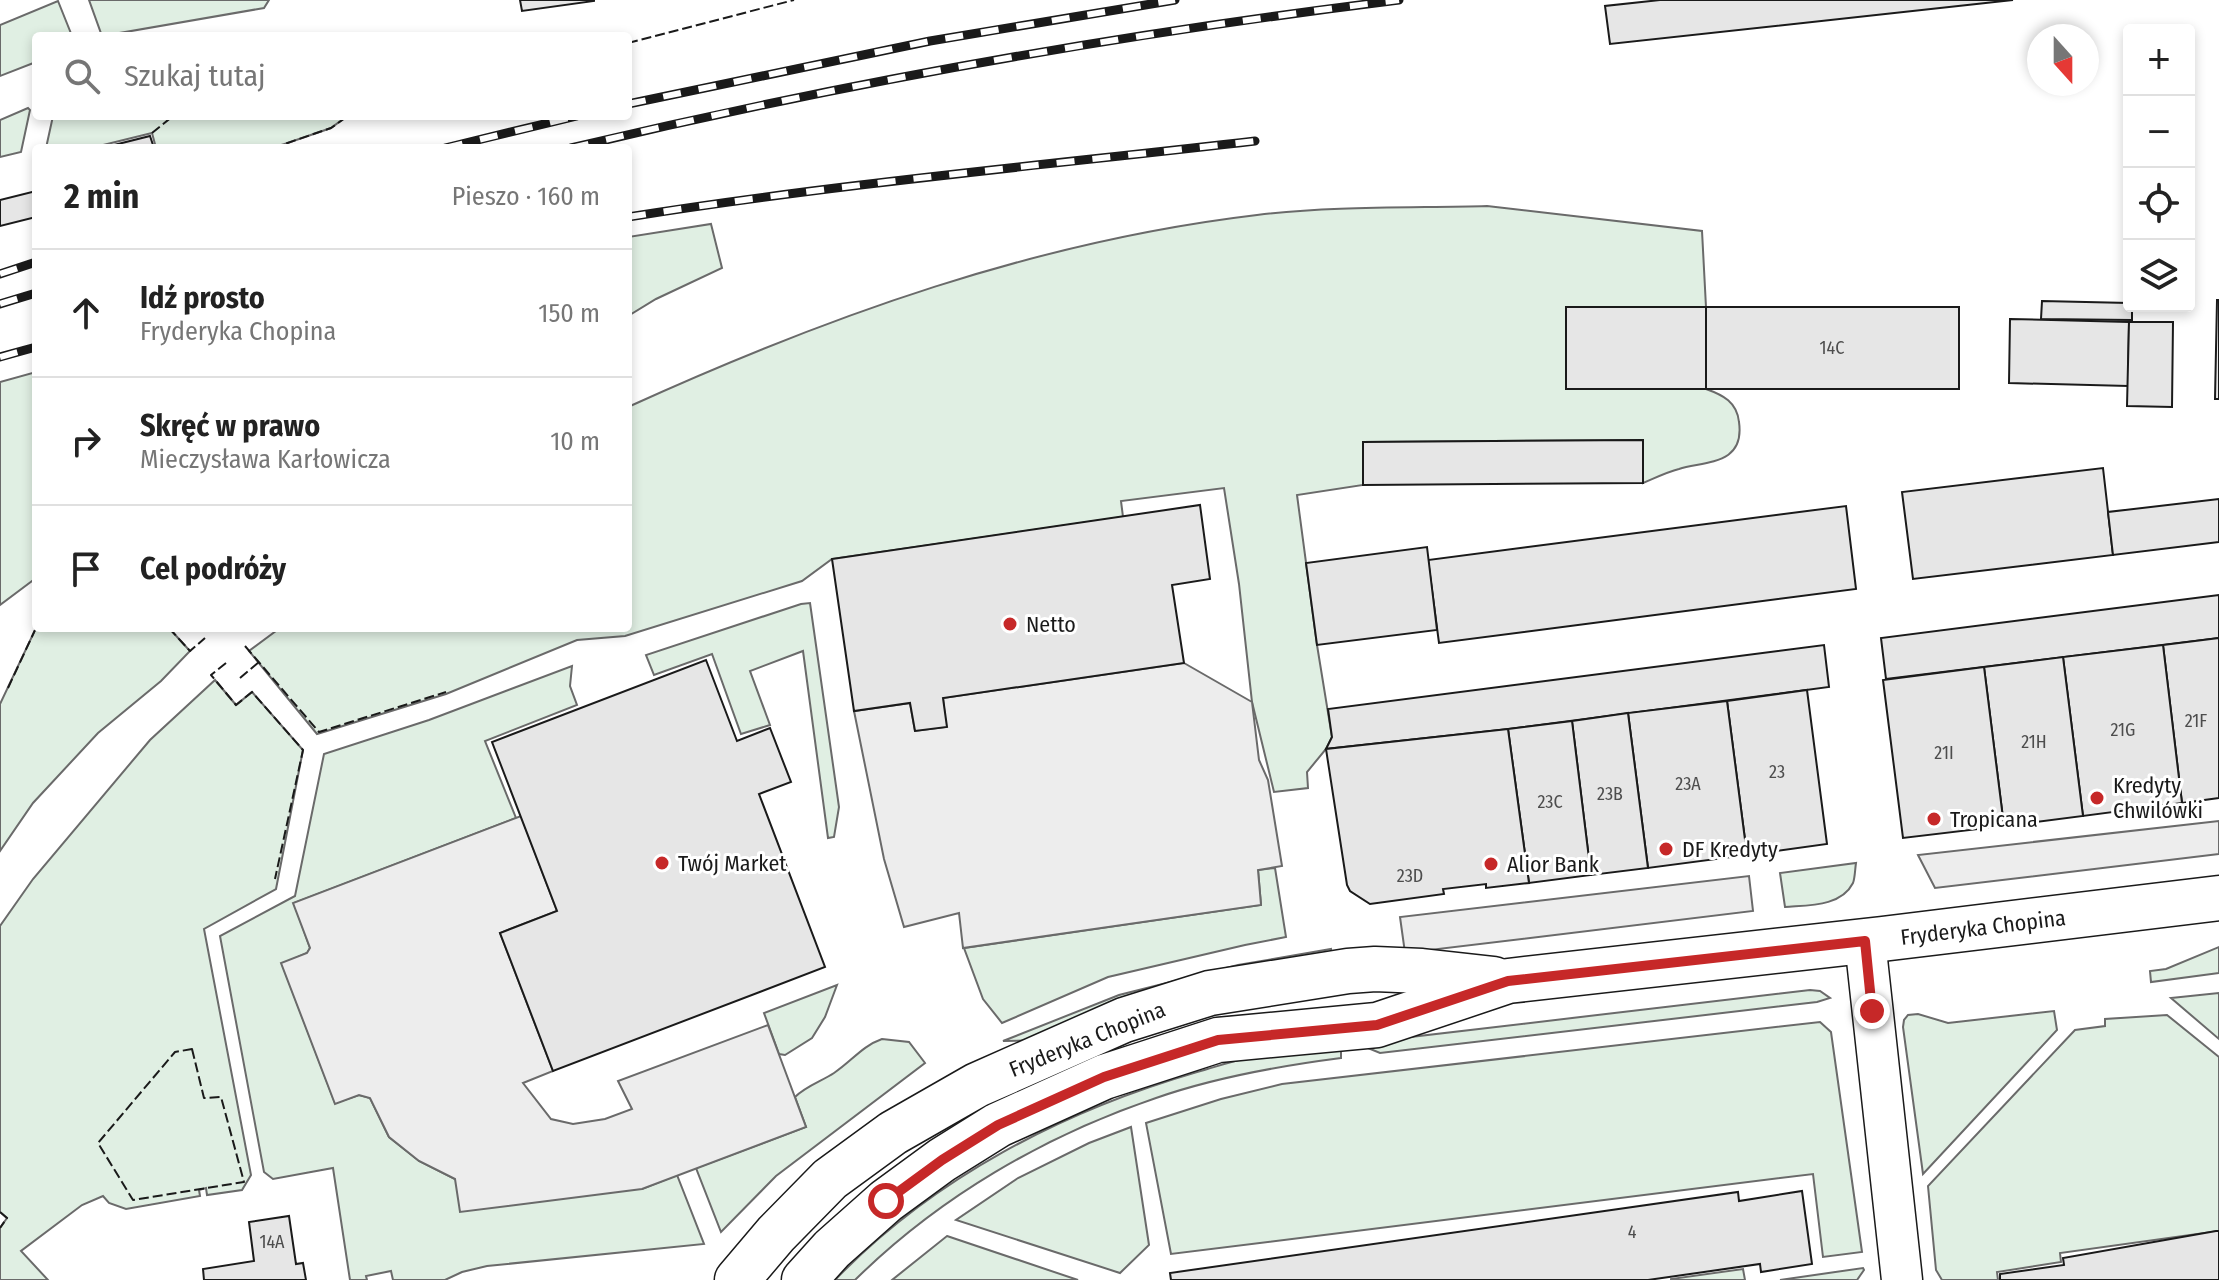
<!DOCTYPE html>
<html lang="pl">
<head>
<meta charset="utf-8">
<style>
  body { margin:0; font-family:"Fira Sans Condensed",sans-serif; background:#f2f2f2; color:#222 }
  .controls { position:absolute; right:24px; top:24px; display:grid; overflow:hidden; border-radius:8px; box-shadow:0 4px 12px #0003 }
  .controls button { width:72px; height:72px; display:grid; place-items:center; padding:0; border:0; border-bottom:2px solid #e0e0e0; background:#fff; color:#222; font:40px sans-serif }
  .compass { position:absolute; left:2027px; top:24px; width:72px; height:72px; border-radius:50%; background:#fff; box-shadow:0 4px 12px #0003; rotate:159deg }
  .stop { position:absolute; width:24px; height:24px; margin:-18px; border:6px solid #c62828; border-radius:50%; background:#fff }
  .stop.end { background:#c62828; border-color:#fff; box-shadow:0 2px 8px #0008 }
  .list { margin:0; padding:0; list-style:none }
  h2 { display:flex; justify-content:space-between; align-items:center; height:104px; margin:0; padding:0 32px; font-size:34px }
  h2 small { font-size:26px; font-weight:400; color:#767676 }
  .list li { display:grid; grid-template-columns:52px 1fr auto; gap:24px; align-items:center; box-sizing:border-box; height:128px; padding:0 32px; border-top:2px solid #e0e0e0 }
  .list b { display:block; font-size:30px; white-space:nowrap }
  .list p { margin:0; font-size:26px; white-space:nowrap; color:#767676 }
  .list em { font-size:26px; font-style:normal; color:#767676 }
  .icon { flex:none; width:44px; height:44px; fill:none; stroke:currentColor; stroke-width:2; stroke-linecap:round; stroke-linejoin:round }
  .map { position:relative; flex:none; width:2219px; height:1280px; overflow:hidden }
  .search { position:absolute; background:#fff; box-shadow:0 4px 12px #0003; left:32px; top:32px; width:600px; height:88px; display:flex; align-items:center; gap:20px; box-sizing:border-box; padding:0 28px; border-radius:8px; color:#767676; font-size:30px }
  .panel { position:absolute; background:#fff; box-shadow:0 4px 12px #0003; left:32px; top:144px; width:600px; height:488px; border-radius:8px }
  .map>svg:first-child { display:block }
</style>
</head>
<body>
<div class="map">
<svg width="2219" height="1280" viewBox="0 0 2219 1280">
  <rect width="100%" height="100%" fill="#fff"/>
  <g fill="#e0efe3" stroke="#6a6a6a" stroke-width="2">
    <polygon points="89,0 269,0 264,8 102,36"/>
    <polygon points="58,1 72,36 36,36 36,62 0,76 0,25"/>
    <polygon points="28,108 30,110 21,152 0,157 0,120"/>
    <polygon points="53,116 347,116 331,128 273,148 156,148 152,133 91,148 46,148"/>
    <path d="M1487,206L1702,231L1706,307H1566V389H1706C1723,395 1737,402 1739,422C1745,465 1706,461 1679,469C1667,472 1655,478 1643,483L1642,440L1363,442V485L1297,495L1317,645L1332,737L1326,749L1307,772L1308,788L1274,792L1252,702L1239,584L1224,488L1121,501L1123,517L832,559L802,581L625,636L577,640L446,694L317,734L249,651L280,628H628V407C828,316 1037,241 1257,215C1332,206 1410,208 1487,206Z"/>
    <polygon points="711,224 722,268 656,299 628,316 628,237"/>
    <polygon points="36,372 36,578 0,605 0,382"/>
    <polygon points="810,603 839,807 834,837 828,838 803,651 750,671 770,725 741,734 712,654 654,675 646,655 801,604"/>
    <polygon points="36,628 169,628 190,651 161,681 98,733 33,803 0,851 0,704"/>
    <polygon points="572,666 570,686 577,705 485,741 516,818 294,903 310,948 307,953 282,964 335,1103 359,1095 370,1098 389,1137 419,1161 455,1179 642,1189 677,1175 704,1244 487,1266 462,1272 445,1280 393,1280 391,1271 366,1276 367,1280 350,1280 333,1168 273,1179 264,1172 220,936 295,896 324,754 429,720"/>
    <polygon points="215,680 236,705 252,692 303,750 276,889 204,929 251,1175 242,1190 207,1195 206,1188 199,1190 200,1196 126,1209 109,1203 103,1196 82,1205 21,1251 48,1280 0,1280 0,1228 7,1218 0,1212 0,926 33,879 150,740"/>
    <path d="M1856,863C1855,869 1855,878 1853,883C1841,907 1807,905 1785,907L1780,873Z"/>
    <polygon points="1275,868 1286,937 1245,945 1108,977 1002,1023 983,999 964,948 1261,905 1258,870"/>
    <polygon points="2219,947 2219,973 2151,982 2150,971 2166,969"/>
    <polygon points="1331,949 1333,962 1046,1040 1003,1041 1119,995 1238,965"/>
    <polygon points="837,985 825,1017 812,1038 785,1055 779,1054 764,1013"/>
    <polygon points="1810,990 1820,991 1830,998 1817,1002 1380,1053 1368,1048 1368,1042"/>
    <polygon points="2219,993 2219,1039 2171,998"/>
    <polygon points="2054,1011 2057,1030 1923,1174 1903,1027 1904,1020 1908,1015 1918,1014 1948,1023"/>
    <polygon points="2167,1015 2219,1057 2219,1231 2060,1253 2061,1262 1997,1272 1998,1280 1942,1280 1936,1270 1928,1186 2075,1030 2105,1026 2105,1019"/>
    <polygon points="1820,1022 1831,1032 1862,1252 1823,1257 1813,1174 1171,1254 1146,1123 1221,1099 1282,1084"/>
    <path d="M882,1039L909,1042L925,1063L776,1176L721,1232L696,1168L806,1127L795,1097C806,1086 822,1081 834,1073C852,1061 862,1046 882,1039Z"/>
    <path d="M1341,1044V1058C1279,1066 1216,1077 1156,1098C1044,1136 939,1197 855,1280H835C933,1178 1063,1111 1197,1072C1213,1068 1228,1062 1244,1059C1276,1052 1309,1049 1341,1044Z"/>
    <polygon points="1131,1127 1149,1245 1120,1273 956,1220 1018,1178 1089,1143"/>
    <polygon points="947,1236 1078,1280 892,1280"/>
    <polygon points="1863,1268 1864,1270 1857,1280 1780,1280"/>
    <polygon points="1743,1269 1745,1280 1671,1280 1671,1279"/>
  </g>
  <g fill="#ededed" stroke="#6a6a6a" stroke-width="2">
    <polygon points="1184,663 1252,702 1259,760 1268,780 1282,866 1258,870 1261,905 963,948 959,913 904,927 884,859 854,711 910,703 915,731 946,727 943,698"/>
    <polygon points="521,816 557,911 500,933 553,1071 523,1083 551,1119 573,1124 605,1119 632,1109 618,1081 768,1025 806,1127 642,1189 460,1212 455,1179 419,1161 389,1137 370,1098 359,1095 335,1104 281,963 307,953 310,948 293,903"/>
    <polygon points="2219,821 2219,854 1935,888 1918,855"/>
    <polygon points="1749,876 1753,911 1405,953 1400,917"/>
  </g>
  <g fill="#e6e6e6" stroke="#1a1a1a" stroke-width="2">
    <polygon points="520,0 594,0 594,1 522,11"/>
    <polygon points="1660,0 2013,0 1610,44 1605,6"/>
    <polygon points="150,136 154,148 102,148"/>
    <polygon points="36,191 36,217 0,226 0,200"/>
    <polygon points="2217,300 2219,300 2219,399 2215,399"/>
    <polygon points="2042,301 2129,303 2129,306 2132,306 2132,320 2041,319"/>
    <rect x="1566" y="307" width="140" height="82"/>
    <rect x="1706" y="307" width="253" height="82"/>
    <polygon points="2010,319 2129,322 2128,386 2009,383"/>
    <polygon points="2129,322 2173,322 2172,407 2127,406"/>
    <polygon points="1643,440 1643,483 1363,485 1363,442"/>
    <polygon points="2103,468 2113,555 1913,579 1902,492"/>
    <polygon points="2219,499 2219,542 2113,555 2108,512"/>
    <polygon points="1200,505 1210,579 1172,585 1184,663 943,698 947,727 915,731 910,703 854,711 832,559"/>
    <polygon points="1846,506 1856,589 1439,643 1428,560"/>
    <polygon points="1427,547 1437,630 1317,645 1306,563"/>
    <polygon points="2219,595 2219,638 1886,679 1881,638"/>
    <polygon points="2219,638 2219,798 2182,803 2163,645"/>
    <polygon points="1824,645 1829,687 1508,729 1326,749 1332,737 1328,709"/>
    <polygon points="2163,645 2182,803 2083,816 2063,657"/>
    <polygon points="2063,657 2083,816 2004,826 1984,667"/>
    <polygon points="706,660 737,741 770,728 791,782 759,794 825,967 553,1071 500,933 557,911 492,742"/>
    <polygon points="1984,667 2004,826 1903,838 1883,680"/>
    <polygon points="1807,690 1827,844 1747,855 1727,701"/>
    <polygon points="1727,701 1747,855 1648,868 1628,713"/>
    <polygon points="1628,713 1648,868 1591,875 1572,721"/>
    <polygon points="1572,721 1591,875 1529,883 1508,729"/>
    <polygon points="1508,729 1529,883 1486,888 1486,884 1443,889 1444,894 1370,904 1350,891 1347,885 1326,749"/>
    <polygon points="1802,1191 1812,1264 1761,1272 1760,1264 1648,1280 1171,1280 1170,1273 1738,1192 1739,1201"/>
    <polygon points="289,1216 296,1264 303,1263 306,1280 204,1280 203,1269 254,1261 249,1222"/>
    <polygon points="2216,1231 2219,1231 2219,1280 2000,1280 2000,1274 2064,1265 2063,1258"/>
  </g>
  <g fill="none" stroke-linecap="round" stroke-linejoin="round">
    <defs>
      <polyline id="street" points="1865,941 1902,1280"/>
      <g id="secondary">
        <polyline points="737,1280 776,1234 830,1179 893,1133 977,1085 1124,1020 1210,993 1348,971 1375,969 1422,971 1494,979"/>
        <polyline points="804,1280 832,1249 886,1201 942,1160 998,1125 1104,1077 1218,1040 1377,1025 1508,981 1882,939 2219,898"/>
      </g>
    </defs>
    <use href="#street" stroke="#1a1a1a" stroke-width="43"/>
    <use href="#secondary" stroke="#1a1a1a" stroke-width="47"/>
    <use href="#street" stroke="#fff" stroke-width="40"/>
    <use href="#secondary" stroke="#fff" stroke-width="44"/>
    <defs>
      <g id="rail">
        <polyline points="628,104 930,41 1175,0"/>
        <polyline points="445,148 577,116"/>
        <path d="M571,148C843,83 1121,34 1399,0"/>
        <path d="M628,217C836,184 1046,165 1255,141"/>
        <polyline points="0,274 36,262"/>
        <polyline points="0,304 36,293"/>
        <polyline points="0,357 36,347"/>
      </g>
    </defs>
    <use href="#rail" stroke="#1a1a1a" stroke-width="9"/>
    <use href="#rail" stroke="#fff" stroke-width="6" stroke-dasharray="18" stroke-linecap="butt"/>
    <g stroke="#1a1a1a" stroke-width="2" stroke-dasharray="10 4" stroke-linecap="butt">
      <polyline points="628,43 794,0"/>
      <polyline points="152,133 173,116"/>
      <polyline points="273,148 331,128 348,116"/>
      <polyline points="169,628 190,651 205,638"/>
      <polyline points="245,646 319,732 446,692"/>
      <polyline points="226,663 211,675 236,705 252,692 303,750 275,879"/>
      <polyline points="240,678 259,662"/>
      <polyline points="8,688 36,628"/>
      <polygon points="192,1049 204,1098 221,1097 244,1182 133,1200 98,1143 175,1052"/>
      <polyline points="0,1212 7,1218 0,1228"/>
    </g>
  </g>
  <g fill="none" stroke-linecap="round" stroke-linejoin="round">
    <polyline stroke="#c62828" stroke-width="10" points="886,1201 942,1160 998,1125 1104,1077 1218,1040 1377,1025 1508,981 1865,941 1872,1011"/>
  </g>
  <g fill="#c62828" stroke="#fff" stroke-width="3">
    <circle cx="1010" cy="624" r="8"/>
    <circle cx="2097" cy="798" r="8"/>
    <circle cx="1934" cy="819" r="8"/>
    <circle cx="1666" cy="849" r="8"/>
    <circle cx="662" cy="863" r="8"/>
    <circle cx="1491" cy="864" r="8"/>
  </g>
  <g text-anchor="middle" stroke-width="6" stroke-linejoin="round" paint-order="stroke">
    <g font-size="18" fill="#4d4d4d">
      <text x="1832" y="354">14C</text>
      <text x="2196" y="727">21F</text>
      <text x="2123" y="736">21G</text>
      <text x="2034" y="748">21H</text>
      <text x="1944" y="759">21I</text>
      <text x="1777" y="778">23</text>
      <text x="1688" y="790">23A</text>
      <text x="1610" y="800">23B</text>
      <text x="1550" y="808">23C</text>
      <text x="1410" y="882">23D</text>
      <text x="1632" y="1238">4</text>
      <text x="272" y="1248">14A</text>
    </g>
    <g font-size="22" fill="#1a1a1a" stroke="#fff" text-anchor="start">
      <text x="1026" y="632">Netto</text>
      <text x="2113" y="793">Kredyty<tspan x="2113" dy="25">Chwilówki</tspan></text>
      <text x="1950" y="827">Tropicana</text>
      <text x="1682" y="857">DF Kredyty</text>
      <text x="678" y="871">Twój Market</text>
      <text x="1507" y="872">Alior Bank</text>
    </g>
    <g font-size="22" fill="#1a1a1a" stroke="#fff">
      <text transform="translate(1983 927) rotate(-7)" y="8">Fryderyka Chopina</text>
      <text transform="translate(1087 1039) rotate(-22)" y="8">Fryderyka Chopina</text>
    </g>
  </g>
</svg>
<div class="controls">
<button>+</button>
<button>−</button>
<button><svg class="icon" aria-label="locate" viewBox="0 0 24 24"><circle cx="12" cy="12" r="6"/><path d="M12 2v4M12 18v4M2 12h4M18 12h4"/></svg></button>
<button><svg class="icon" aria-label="layers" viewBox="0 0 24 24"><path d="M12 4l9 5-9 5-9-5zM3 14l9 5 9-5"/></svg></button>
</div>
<svg class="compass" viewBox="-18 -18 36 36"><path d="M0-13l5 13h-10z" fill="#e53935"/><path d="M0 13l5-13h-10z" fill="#767676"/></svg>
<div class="stop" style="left:886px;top:1201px"></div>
<div class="stop end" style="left:1872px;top:1011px"></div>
<div class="search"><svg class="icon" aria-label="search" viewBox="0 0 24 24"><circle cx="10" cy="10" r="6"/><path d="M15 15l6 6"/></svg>Szukaj tutaj</div>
<section class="panel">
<h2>2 min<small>Pieszo · 160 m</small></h2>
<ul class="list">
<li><svg class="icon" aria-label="ahead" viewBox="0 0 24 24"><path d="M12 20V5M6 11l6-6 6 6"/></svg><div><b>Idź prosto</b><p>Fryderyka Chopina</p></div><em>150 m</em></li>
<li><svg class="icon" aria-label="right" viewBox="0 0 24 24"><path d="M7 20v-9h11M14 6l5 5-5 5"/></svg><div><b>Skręć w prawo</b><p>Mieczysława Karłowicza</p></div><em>10 m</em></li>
<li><svg class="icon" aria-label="arrive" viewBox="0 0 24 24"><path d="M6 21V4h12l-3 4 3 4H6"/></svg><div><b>Cel podróży</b></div></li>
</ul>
</section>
</div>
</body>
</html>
